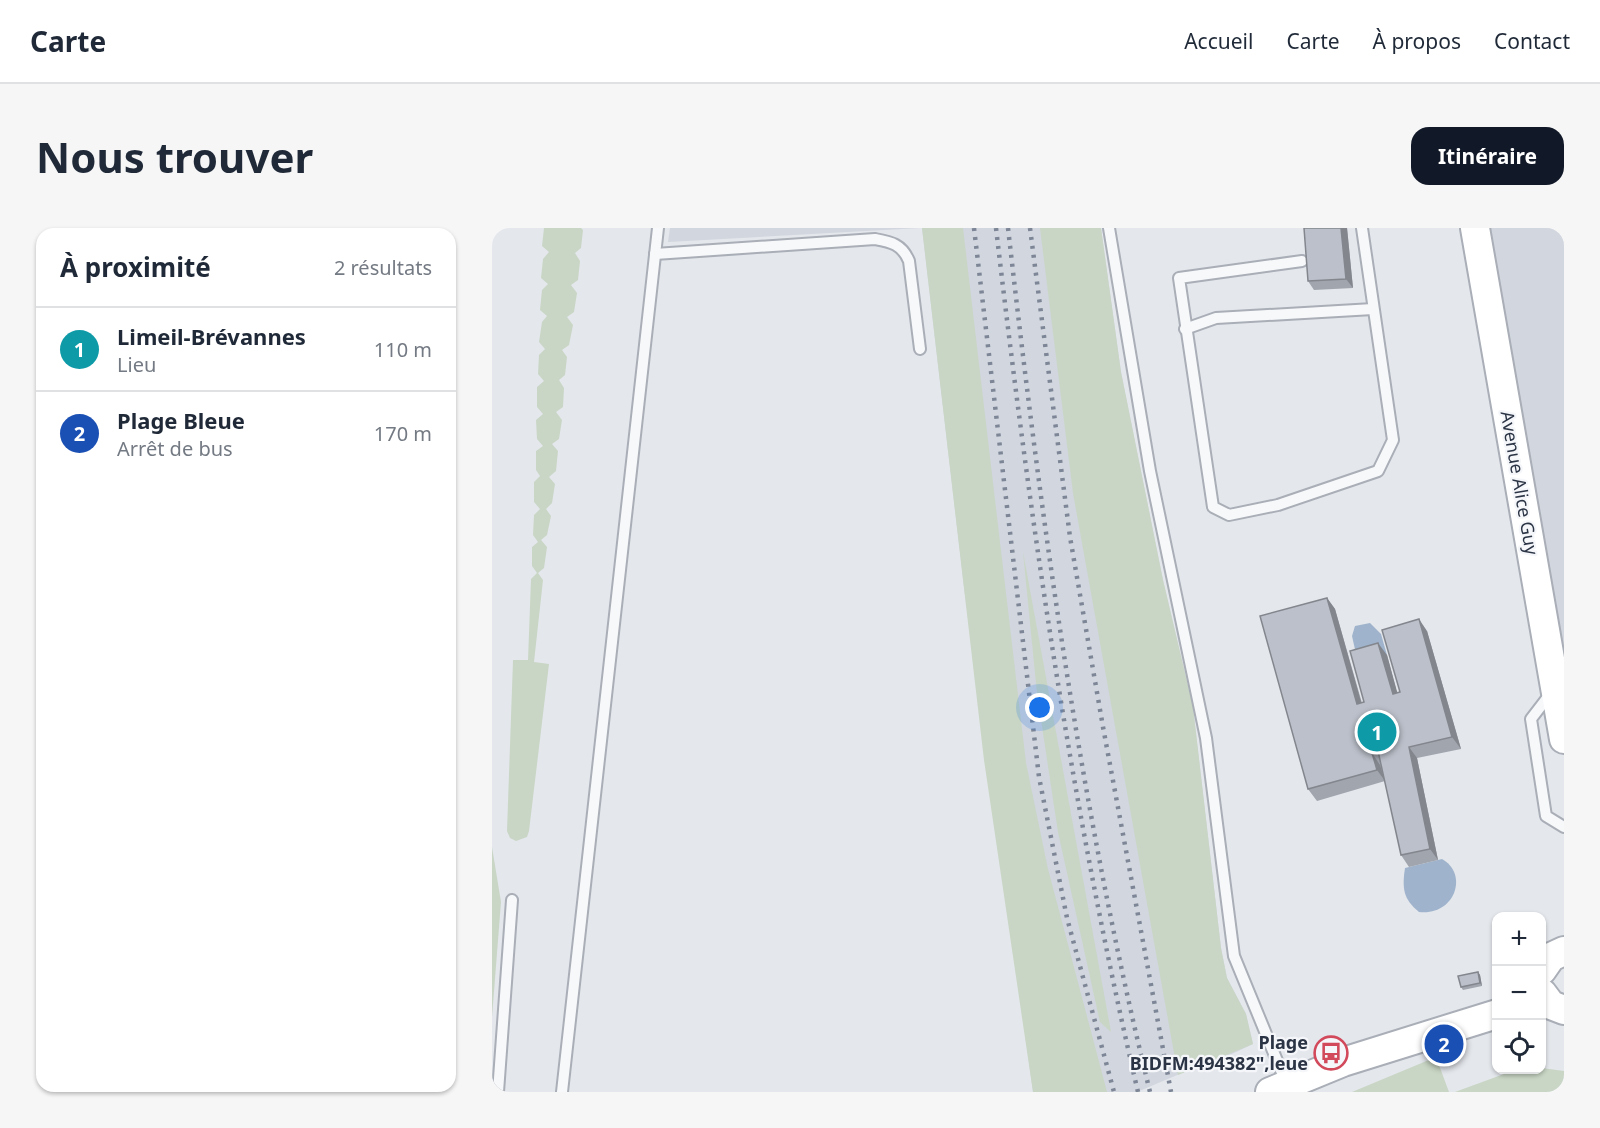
<!DOCTYPE html>
<html lang="fr">
<head>
<meta charset="utf-8">
<style>
  body { margin:0; font-family:"Noto Sans",sans-serif; background:#f6f6f7; color:#1f2937 }
  .controls { position:absolute; right:18px; bottom:18px; display:grid; overflow:hidden; border-radius:12px; box-shadow:0 2px 4px #0004 }
  .controls button { width:54px; height:54px; display:grid; place-items:center; padding:0; border:0; border-bottom:2px solid #e0e1e3; background:#fff; color:#1f2937; font:30px sans-serif }
  .you { position:absolute; left:548px; top:480px; width:21px; height:21px; margin:-15px; border:4px solid #fff; border-radius:50%; background:#1a73e8; box-shadow:0 0 0 9px #1a73e833 }
  .badge { display:grid; place-items:center; width:39px; height:39px; border-radius:50%; background:#111827; color:#fff; font-size:20px; font-weight:700 }
  .pin { position:absolute; translate:-50% -50%; border:3px solid #fff; box-shadow:0 2px 6px #0006 }
  .list { margin:0; padding:0; list-style:none }
  h2 { display:flex; justify-content:space-between; align-items:center; height:78px; margin:0; padding:0 24px; font-size:26px }
  h2 small { font-size:20px; font-weight:400; color:#747a83 }
  .list li { display:grid; grid-template-columns:39px 1fr auto; gap:18px; align-items:center; box-sizing:border-box; height:84px; padding:0 24px; border-top:2px solid #e0e1e3 }
  .list b { display:block; font-size:22px; white-space:nowrap }
  .list p { margin:0; font-size:20px; white-space:nowrap; color:#747a83 }
  .list em { font-size:20px; font-style:normal; color:#747a83 }
  .icon { flex:none; width:33px; height:33px; fill:none; stroke:currentColor; stroke-width:2; stroke-linecap:round; stroke-linejoin:round }
  .map { position:relative; flex:none; width:1072px; height:864px; overflow:hidden; border-radius:18px }
  header { display:flex; align-items:center; gap:36px; box-sizing:border-box; height:84px; padding:0 30px; background:#fff; border-bottom:2px solid #e0e1e3 }
  header strong { font-size:28px }
  nav { display:flex; gap:33px; margin-inline-start:auto; font-size:21px }
  .intro { display:flex; align-items:center; justify-content:space-between; box-sizing:border-box; height:144px; padding:0 36px }
  h1 { margin:0; font-size:42px }
  .button { padding:15px 27px; border-radius:18px; background:#111827; color:#fff; font-size:21px; font-weight:700 }
  main { display:flex; gap:36px; padding:0 36px }
  aside { flex:1; background:#fff; border-radius:18px; box-shadow:0 2px 4px #0004 }
  .map>svg:first-child { display:block }
</style>
</head>
<body>
<header>
<strong>Carte</strong>
<nav><a>Accueil</a><a>Carte</a><a>À propos</a><a>Contact</a></nav>
</header>
<div class="intro"><h1>Nous trouver</h1><a class="button">Itinéraire</a></div>
<main>
<aside>
<h2>À proximité<small>2 résultats</small></h2>
<ul class="list">
<li><span class="badge" style="background:#0f9aa8">1</span><div><b>Limeil-Brévannes</b><p>Lieu</p></div><em>110 m</em></li>
<li><span class="badge" style="background:#1a4fb4">2</span><div><b>Plage Bleue</b><p>Arrêt de bus</p></div><em>170 m</em></li>
</ul>
</aside>
<div class="map">
<svg width="1072" height="864" viewBox="0 0 1072 864">
  <rect width="100%" height="100%" fill="#e4e7ec"/>
  <g fill="#d2d6de">
    <polygon points="178,0 428,0 176,14"/>
    <polygon points="430,0 609,0 629,144 671,352 701,479 729,720 735,750 754,786 761,816 708,841 697,842 645,864 541,864 472,359"/>
    <polygon points="986,0 1072,0 1072,515"/>
  </g>
  <g fill="#c9d6c5">
    <polygon points="52,0 89,0 91,2 89,20 83,25 88,33 86,52 79,57 85,65 82,84 75,89 81,97 77,117 70,122 75,129 73,147 67,152 72,160 71,179 64,184 70,192 67,211 60,216 66,223 64,243 57,249 63,256 60,275 54,281 59,288 55,307 49,312 55,319 52,340 46,345 51,352 42,434 57,436 37,603 35,609 24,613 18,610 15,603 21,432 36,432 39,351 45,345 40,338 40,319 46,314 41,307 42,287 48,281 42,274 42,254 48,248 44,242 44,223 51,218 45,211 44,192 51,186 45,179 45,159 52,153 46,146 47,127 53,121 47,114 50,94 55,88 48,82 50,62 56,56 49,50 51,31 57,24 50,18"/>
    <polygon points="430,0 471,0 534,535 556,641 615,864 541,864 492,532"/>
    <polygon points="548,0 609,0 629,144 671,352 701,479 729,720 735,750 754,786 761,816 686,847 581,265"/>
    <polygon points="531,324 619,804 608,794 566,604 545,465"/>
    <polygon points="0,619 9,674 0,789"/>
    <polygon points="944,829 957,864 860,864"/>
    <polygon points="1050,840 1072,843 1072,864 963,864 1023,842"/>
  </g>
  <g fill="#9fb4cc">
    <polygon points="878,395 889,406 895,427 866,435 860,408 863,398"/>
    <path d="M950,631C977,646 963,688 927,684C911,671 910,660 913,640Z"/>
  </g>
  <g fill="none" stroke-linecap="round" stroke-linejoin="round">
    <defs>
      <g id="lane">
        <polyline points="617,0 658,243 714,510 742,728 795,857"/>
        <path d="M163,26L383,11C399,14 410,16 417,33L428,121"/>
        <polyline points="810,33 687,50 721,279 737,287 786,277 886,243 901,212 870,0"/>
        <polyline points="693,101 724,90 881,81"/>
        <polyline points="1059,465 1039,491 1054,588 1072,599"/>
        <polyline points="6,864 20,672"/>
        <polyline points="70,864 166,0"/>
      </g>
      <g id="secondary">
        <polyline points="983,0 1072,511"/>
        <polyline points="1050,742 1059,729 1072,723"/>
        <polyline points="1050,765 1059,777 1072,782"/>
        <polyline points="778,864 851,834 1005,786"/>
      </g>
    </defs>
    <use href="#lane" stroke="#a9aeb7" stroke-width="14"/>
    <use href="#secondary" stroke="#a9aeb7" stroke-width="32"/>
    <use href="#lane" stroke="#f7f8fa" stroke-width="10"/>
    <use href="#secondary" stroke="#fff" stroke-width="28"/>
    <g stroke="#7d8696" stroke-width="4.5" stroke-dasharray="3 6" stroke-linecap="butt">
      <polyline points="482,0 547,549 575,690 622,864"/>
      <path d="M504,0C538,291 579,579 646,864"/>
      <path d="M516,0C549,290 588,580 658,864"/>
      <polyline points="538,0 578,309 611,499 679,864"/>
    </g>
  </g>
  <g fill="#a1a5ae">
    <polygon points="812,0 855,0 861,60 822,62 816,53"/>
    <polygon points="835,370 843,381 870,475 872,474 895,427 905,465 908,464 935,403 969,521 925,530 946,632 917,639 909,627 893,553 825,573 816,561"/>
    <polygon points="986,744 988,747 990,758 971,762 969,759"/>
  </g>
  <g fill="#83868d">
    <polygon points="849,0 855,0 861,60 854,51"/>
    <polygon points="835,370 843,381 873,488 865,476"/>
    <polygon points="927,391 935,403 969,521 960,509"/>
    <polygon points="886,415 895,427 909,478 901,466"/>
    <polygon points="917,519 925,530 946,632 938,621"/>
    <polygon points="880,525 888,537 893,553 885,542"/>
    <polygon points="986,744 988,747 990,758 988,755"/>
  </g>
  <g fill="#bbc0ca" stroke="#83868d" stroke-width="1.5">
    <polygon points="812,0 849,0 854,51 816,53"/>
    <polygon points="835,370 865,476 872,474 858,423 886,415 901,466 908,464 890,402 927,391 960,509 917,519 938,621 909,627 886,523 880,525 885,542 816,561 768,388"/>
    <polygon points="986,744 988,755 969,759 966,748"/>
  </g>
  <defs>
    <symbol id="bus-ring" viewBox="-11 -11 22 22"><circle r="9.5" fill="#f4f6f9" stroke="#d1495b" stroke-width="1.5"/><path d="M-5-6H5V4H4V6H2V4H-2V6H-4V4H-5ZM-3.5-4V0h7V-4ZM-3.5 1.2v1.5H-2V1.2ZM2 1.2v1.5H3.5V1.2Z" fill="#d1495b"/></symbol>
  </defs>
  <g fill-rule="evenodd">
    <use href="#bus-ring" x="820" y="806" width="38" height="38"/>
  </g>
  <g text-anchor="middle" stroke-width="4.5" stroke-linejoin="round" paint-order="stroke">
    <g font-size="18" fill="#2b3445" stroke="#f4f6f9">
      <text transform="translate(1027 255) rotate(80)" y="6">Avenue Alice Guy</text>
    </g>
    <g font-size="18" font-weight="bold" fill="#2b3445" stroke="#f4f6f9" text-anchor="end">
      <text x="816" y="821">Plage<tspan x="816" dy="21">BIDFM:494382",leue</tspan></text>
    </g>
  </g>
</svg>
<div class="controls">
<button>+</button>
<button>−</button>
<button><svg class="icon" aria-label="locate" viewBox="0 0 24 24"><circle cx="12" cy="12" r="6"/><path d="M12 2v4M12 18v4M2 12h4M18 12h4"/></svg></button>
</div>
<div class="you"></div>
<div class="pin badge" style="left:885px;top:504px;background:#0f9aa8">1</div>
<div class="pin badge" style="left:952px;top:816px;background:#1a4fb4">2</div>
</div>
</main>
</body>
</html>
